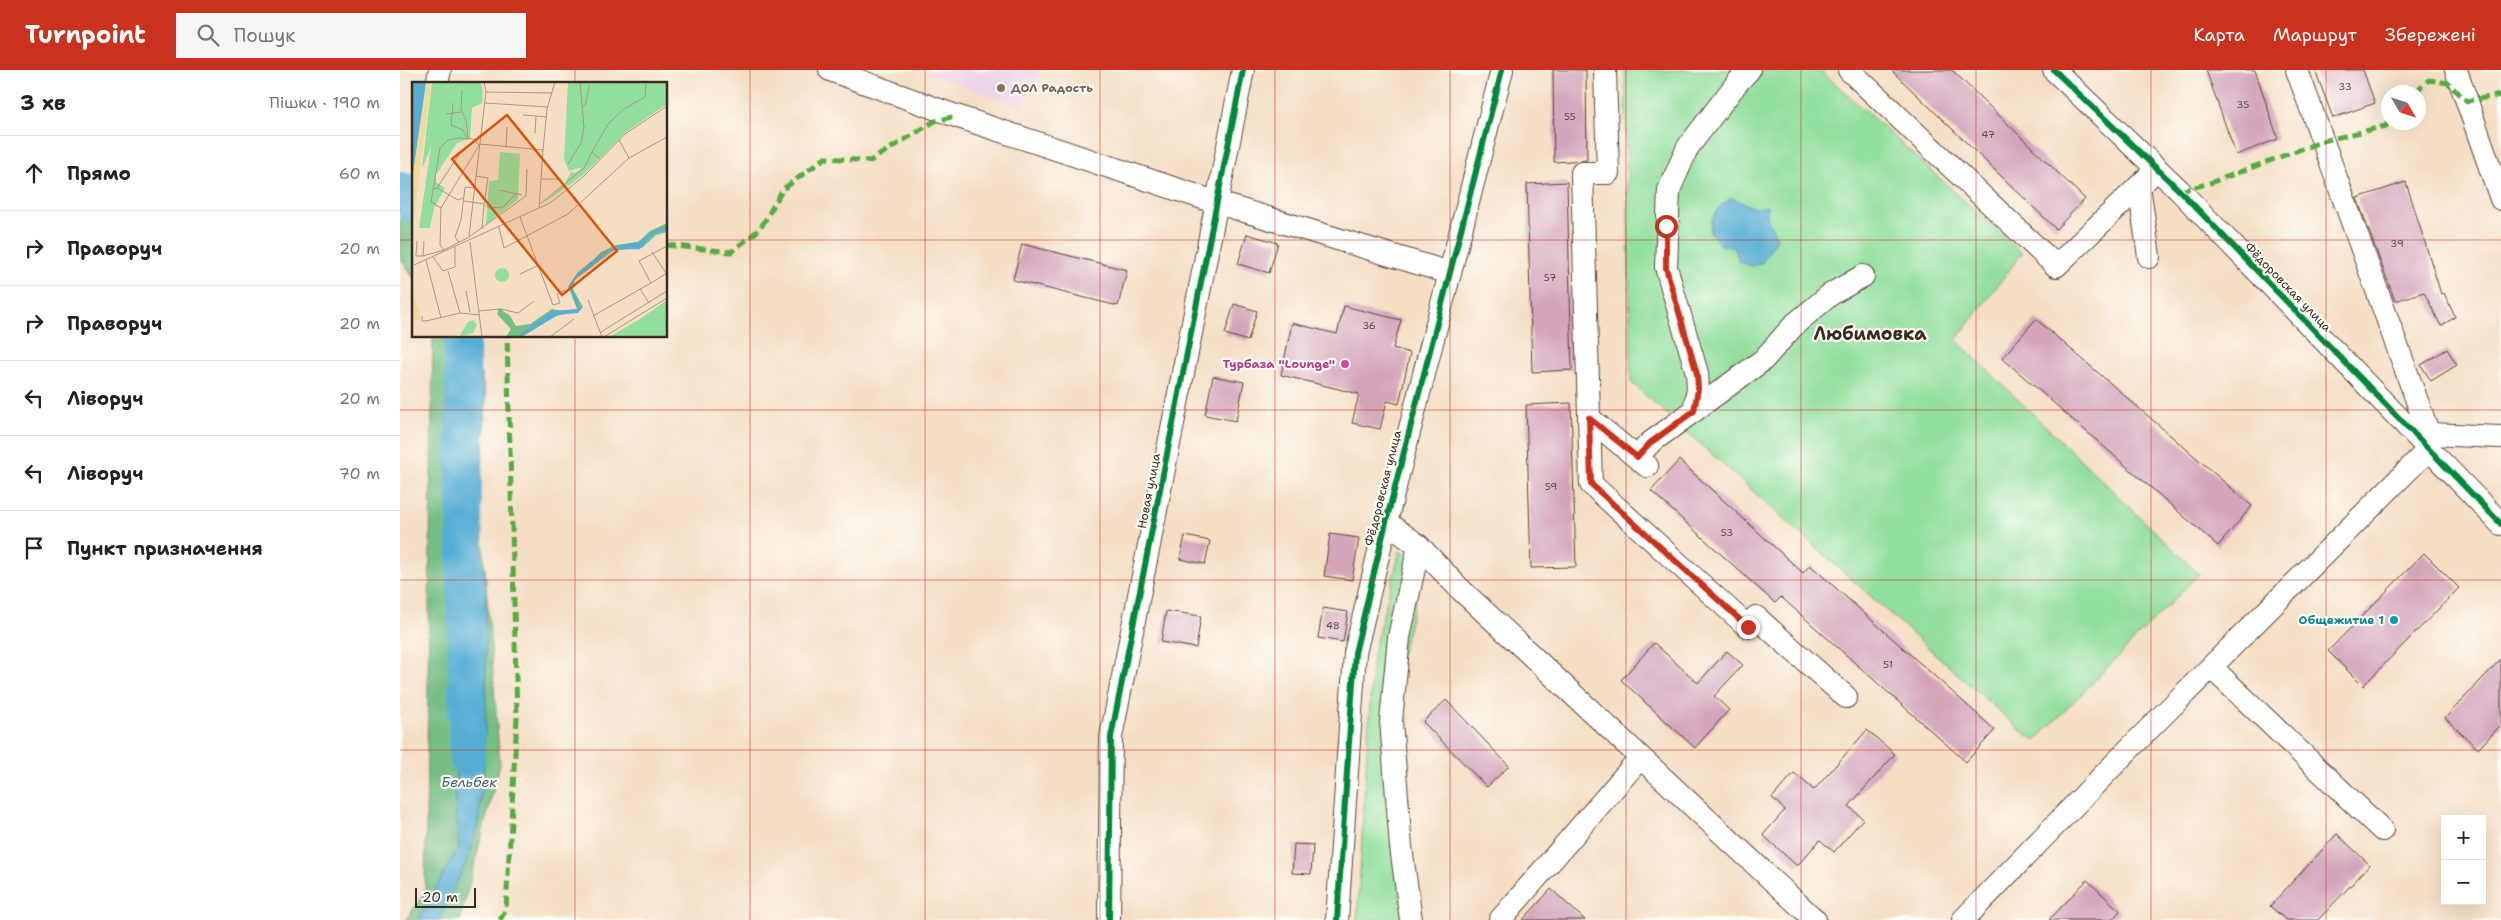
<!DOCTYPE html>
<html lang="uk">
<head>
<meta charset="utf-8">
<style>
  body { margin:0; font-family:"Shantell Sans",sans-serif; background:#f6f6f6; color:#222 }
  .controls { position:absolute; right:15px; bottom:15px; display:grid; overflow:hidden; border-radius:0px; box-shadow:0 5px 20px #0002 }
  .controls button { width:45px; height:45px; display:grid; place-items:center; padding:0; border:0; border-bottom:1px solid #e0e0e0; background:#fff; color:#222; font:25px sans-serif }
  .compass { position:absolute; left:1981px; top:15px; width:45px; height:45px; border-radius:50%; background:#fff; box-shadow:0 5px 20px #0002; rotate:129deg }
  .scale { position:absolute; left:15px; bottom:12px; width:61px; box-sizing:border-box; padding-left:5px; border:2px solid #3b2a1e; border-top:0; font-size:14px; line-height:18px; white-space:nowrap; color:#3b2a1e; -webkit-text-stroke:4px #fdfcf7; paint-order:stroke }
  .stop { position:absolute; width:15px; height:15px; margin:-11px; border:4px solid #c8321e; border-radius:50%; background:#fff }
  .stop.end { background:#c8321e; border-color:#fff; box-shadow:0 1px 5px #0008 }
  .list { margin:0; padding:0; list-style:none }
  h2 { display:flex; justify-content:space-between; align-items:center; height:65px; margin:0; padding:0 20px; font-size:21px }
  h2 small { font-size:16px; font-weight:400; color:#767676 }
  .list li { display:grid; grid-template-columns:32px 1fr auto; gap:15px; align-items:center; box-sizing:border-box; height:75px; padding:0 20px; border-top:1px solid #e0e0e0 }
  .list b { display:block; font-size:19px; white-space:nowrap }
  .list em { font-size:16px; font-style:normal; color:#767676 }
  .icon { flex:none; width:28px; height:28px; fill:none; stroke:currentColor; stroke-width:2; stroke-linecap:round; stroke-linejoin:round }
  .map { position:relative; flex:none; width:2101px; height:850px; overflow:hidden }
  header { display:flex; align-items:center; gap:30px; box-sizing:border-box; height:70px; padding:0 25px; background:#c8321e; color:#fff }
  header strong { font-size:24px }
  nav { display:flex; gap:28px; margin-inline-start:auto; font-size:18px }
  .search { width:350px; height:45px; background:#f6f6f6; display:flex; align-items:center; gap:12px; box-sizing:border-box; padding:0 18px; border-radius:0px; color:#767676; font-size:19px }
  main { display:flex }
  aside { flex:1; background:#fff }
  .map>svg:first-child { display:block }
</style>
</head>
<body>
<header>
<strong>Turnpoint</strong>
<div class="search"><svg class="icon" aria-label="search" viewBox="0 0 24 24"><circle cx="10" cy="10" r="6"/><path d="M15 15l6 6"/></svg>Пошук</div>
<nav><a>Карта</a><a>Маршрут</a><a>Збережені</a></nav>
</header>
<main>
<aside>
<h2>3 хв<small>Пішки · 190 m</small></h2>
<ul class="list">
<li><svg class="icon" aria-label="ahead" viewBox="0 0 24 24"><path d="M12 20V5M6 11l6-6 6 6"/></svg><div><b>Прямо</b></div><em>60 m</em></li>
<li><svg class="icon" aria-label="right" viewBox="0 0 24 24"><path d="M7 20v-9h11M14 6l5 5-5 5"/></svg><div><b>Праворуч</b></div><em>20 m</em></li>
<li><svg class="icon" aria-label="right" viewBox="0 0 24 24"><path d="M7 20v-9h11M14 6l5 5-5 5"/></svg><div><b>Праворуч</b></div><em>20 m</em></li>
<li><svg class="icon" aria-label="left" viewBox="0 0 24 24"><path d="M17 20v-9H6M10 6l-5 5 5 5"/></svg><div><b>Ліворуч</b></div><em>20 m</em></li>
<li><svg class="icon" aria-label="left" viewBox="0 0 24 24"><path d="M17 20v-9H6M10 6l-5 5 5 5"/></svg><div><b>Ліворуч</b></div><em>70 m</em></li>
<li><svg class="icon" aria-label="arrive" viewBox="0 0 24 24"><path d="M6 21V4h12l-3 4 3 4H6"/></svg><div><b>Пункт призначення</b></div></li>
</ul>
</aside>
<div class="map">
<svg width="2101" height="850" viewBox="0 0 2101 850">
  <rect width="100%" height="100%" fill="#fdfcf7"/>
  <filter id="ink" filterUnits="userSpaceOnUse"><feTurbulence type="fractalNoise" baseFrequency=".02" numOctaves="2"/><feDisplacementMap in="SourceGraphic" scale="10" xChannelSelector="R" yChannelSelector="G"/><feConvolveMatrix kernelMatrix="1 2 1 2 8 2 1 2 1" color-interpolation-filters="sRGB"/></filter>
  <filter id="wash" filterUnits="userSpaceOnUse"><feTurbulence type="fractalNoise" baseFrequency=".0096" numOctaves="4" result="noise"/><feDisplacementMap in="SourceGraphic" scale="20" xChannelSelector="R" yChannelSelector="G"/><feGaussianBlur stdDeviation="1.12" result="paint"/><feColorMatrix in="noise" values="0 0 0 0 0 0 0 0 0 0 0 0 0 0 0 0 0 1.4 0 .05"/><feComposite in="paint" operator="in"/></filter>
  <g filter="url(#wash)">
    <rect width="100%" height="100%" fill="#f5dec4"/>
    <polygon fill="#edd0e8" points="520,0 642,0 621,37"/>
    <g fill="#92df9d" stroke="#66845e">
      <polygon points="1225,0 1420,0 1622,183 1556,270 1799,504 1635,671 1619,659 1231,312"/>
      <polygon points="1000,481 1024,498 999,593 1013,850 957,850 973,583"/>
    </g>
    <g fill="#75be84" stroke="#587451">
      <polygon points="0,114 14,119 14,208 0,188"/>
      <polygon points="33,266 67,266 100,694 60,850 6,850 25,822"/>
    </g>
    <g fill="#57add4" stroke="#496c79">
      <polygon points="0,123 14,130 14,156 11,152 0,146"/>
      <path d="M1332,128L1355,138L1367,136V147L1377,169L1362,193L1352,196L1339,192L1334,176H1322L1310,162C1311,146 1318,135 1332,128Z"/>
      <polygon points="55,266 71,266 86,326 78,468 86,514 86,640 83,712 78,753 69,787 39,850 18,850 59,777 54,722 62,652 67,641 64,390"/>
    </g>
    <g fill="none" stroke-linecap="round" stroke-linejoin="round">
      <g stroke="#57add4" stroke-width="36">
        <polyline points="0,120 6,121 14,135"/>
        <polyline points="62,266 67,688"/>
      </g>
    </g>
    <g id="blocks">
      <g fill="#d4a4bb">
        <polygon points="1153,0 1186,0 1187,90 1154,92"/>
        <polygon points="1491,0 1552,0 1685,129 1656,159"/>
        <polygon points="1806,0 1855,0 1878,69 1836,85"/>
        <polygon points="1915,0 1963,0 1975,33 1933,48"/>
        <polygon points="1167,112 1172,300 1132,302 1127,114"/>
        <polygon points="2006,112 2041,224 2044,223 2055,247 2041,256 2024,222 1995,231 1957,128"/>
        <polygon points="847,164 878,173 869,203 838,194"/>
        <polygon points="622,174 727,200 718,236 613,210"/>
        <polygon points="834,234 857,241 848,271 825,264"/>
        <polygon points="944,236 1001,250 993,278 1010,283 999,334 987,331 980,359 952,353 959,324 881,305 892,253 937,264"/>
        <polygon points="1636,249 1852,436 1818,476 1602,288"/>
        <polygon points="2047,279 2057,295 2031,311 2021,295"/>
        <polygon points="813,306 844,312 836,351 805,345"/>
        <polygon points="1171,333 1176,497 1131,498 1126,335"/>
        <polygon points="1279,390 1403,503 1410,495 1595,660 1566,692 1381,527 1375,533 1251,421"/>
        <polygon points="930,464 959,468 952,510 924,506"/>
        <polygon points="785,466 810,471 805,494 780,489"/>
        <polygon points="2024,483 2059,518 1963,616 1928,581"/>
        <polygon points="923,538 948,542 943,572 918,568"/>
        <polygon points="766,541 801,546 796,578 761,572"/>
        <polygon points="1254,573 1298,613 1327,581 1343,595 1314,626 1329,640 1295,678 1221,610"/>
        <polygon points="2101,589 2101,655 2078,679 2045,648"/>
        <polygon points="1046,630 1109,696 1087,717 1023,652"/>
        <polygon points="1467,660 1495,684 1449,736 1463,749 1434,782 1420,770 1397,796 1363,765 1385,740 1372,728 1394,703 1414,720"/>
        <polygon points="1937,764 1970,795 1918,850 1886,850 1870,836"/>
        <polygon points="894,774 913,775 911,804 892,803"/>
        <polygon points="1687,810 1720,841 1712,850 1649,850"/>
        <polygon points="1151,819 1185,850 1123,850"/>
      </g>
    </g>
  </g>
  <g filter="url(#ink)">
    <use href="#blocks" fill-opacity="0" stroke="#574537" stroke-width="1"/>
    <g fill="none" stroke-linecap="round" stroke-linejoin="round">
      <defs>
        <g id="minor">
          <polyline points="430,0 556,46 818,133 1050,203"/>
          <polyline points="1205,0 1208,103 1182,103 1191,414 1348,557 1356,547 1446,627"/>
          <polyline points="1449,0 1656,196 1757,99"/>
          <polyline points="1654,0 1780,121 2101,454"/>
          <polyline points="2056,0 2101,129"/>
          <polyline points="37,14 40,0"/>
          <polyline points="1739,116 1749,187"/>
          <polyline points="1294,341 1298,319 1297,303 1266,197 1269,120 1288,77 1337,13 1349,0"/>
          <polyline points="1189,348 1247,396"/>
          <polyline points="2029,364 2101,367"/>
          <polyline points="1237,387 1250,373 1363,290 1395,254 1431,224 1463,206"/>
          <polyline points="986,452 1019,476 1059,518 1415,850"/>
          <polyline points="1811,597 1982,760"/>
          <polyline points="709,850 711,667 843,0"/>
          <polyline points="937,850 955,583 986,452 1102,0"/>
          <polyline points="1011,850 1001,777 991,651 999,567 1019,476"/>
          <polyline points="1100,850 1240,688"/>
          <polyline points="1563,850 1731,677 2029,379 2029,364 1897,0"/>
        </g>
      </defs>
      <use href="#minor" stroke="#574537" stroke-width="24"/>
      <use href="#minor" stroke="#fff" stroke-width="22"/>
      <g stroke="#55ab43" stroke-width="5" stroke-dasharray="10 5" stroke-linecap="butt">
        <polyline points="2015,22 2029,10 2048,13 2067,31 2101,25"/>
        <polyline points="1780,121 1810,113 1923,71 1986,56 1988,52"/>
        <polyline points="266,175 331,182 360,159 383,119 425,88 470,91 535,51 556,46"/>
        <polyline points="100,850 106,839 117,648 107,266"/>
      </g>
      <defs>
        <g id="cycleway">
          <polyline points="1654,0 1780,121 2101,454"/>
          <polyline points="709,850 711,667 843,0"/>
          <polyline points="937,850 955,583 986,452 1102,0"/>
        </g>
      </defs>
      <use href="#cycleway" stroke="#fdfcf7" stroke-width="9"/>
      <use href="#cycleway" stroke="#00873e" stroke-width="6"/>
    </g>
  </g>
  <g fill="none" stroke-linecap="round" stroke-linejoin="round" filter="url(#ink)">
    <polyline stroke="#c8321e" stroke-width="6" points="1266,156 1266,198 1297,304 1298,319 1294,341 1250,373 1237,387 1189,348 1191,414 1348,557"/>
  </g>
  <path fill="none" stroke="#c8321e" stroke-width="1" stroke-opacity="0.55" d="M175,0V14M350,0V850M525,0V850M700,0V850M875,0V850M1050,0V850M1226,0V850M1401,0V850M1576,0V850M1751,0V850M1926,0V850M0,170H14M266,170H2101M175,266V850M0,340H2101M0,510H2101M0,680H2101"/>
  <circle fill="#8d6e63" stroke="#fdfcf7" stroke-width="2" cx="601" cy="18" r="5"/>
  <circle fill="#d1479c" stroke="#fdfcf7" stroke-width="2" cx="945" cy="294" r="5"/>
  <circle fill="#0f9aa8" stroke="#fdfcf7" stroke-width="2" cx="1994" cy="550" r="5"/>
  <g text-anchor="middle" stroke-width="4.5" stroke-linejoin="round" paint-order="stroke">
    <g font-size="10" fill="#614845">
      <text x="1945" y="20">33</text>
      <text x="1843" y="38">35</text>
      <text x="1170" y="50">55</text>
      <text x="1588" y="68">47</text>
      <text x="1997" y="177">39</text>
      <text x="1150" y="211">57</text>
      <text x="969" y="259">36</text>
      <text x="1151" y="420">59</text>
      <text x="1327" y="466">53</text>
      <text x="933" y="559">48</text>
      <text x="1488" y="598">51</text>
    </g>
    <g font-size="12" font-weight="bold" fill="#785e54" stroke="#fdfcf7" text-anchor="start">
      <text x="611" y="22">ДОЛ Радость</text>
    </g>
    <g font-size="12" fill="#3b2a1e" stroke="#fdfcf7">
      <text transform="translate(1888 217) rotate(46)" y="4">Фёдоровская улица</text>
      <text transform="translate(983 418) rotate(-76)" y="4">Фёдоровская улица</text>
      <text transform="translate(749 421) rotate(-79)" y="4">Новая улица</text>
    </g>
    <g font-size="12" font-weight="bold" fill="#b23c85" stroke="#fdfcf7" text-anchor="end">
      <text x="935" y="298">Турбаза "Lounge"</text>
    </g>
    <g font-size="12" font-weight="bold" fill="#0d838f" stroke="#fdfcf7" text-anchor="end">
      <text x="1984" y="554">Общежитие 1</text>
    </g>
    <g font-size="14" font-style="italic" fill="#465e67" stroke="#fdfcf7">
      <text x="69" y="717">Бельбек</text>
    </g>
    <g font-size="18" font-weight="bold" fill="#3b2a1e" stroke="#fdfcf7">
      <text x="1470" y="270">Любимовка</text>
    </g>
  </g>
  <g transform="translate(12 12)">
    <rect width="255" height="255" fill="#f5dec4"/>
    <path d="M20,0H68L71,8L70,21L60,26L58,57L45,61L24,93V100L33,106L22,126L18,146H7L19,65L10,87ZM156,0H255V22L214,50L170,94L129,123L152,103L159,90L163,91L171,85L157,89L152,78ZM88,70L108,72L106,117L74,143L77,99L86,98ZM83 193a7 7 0 1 1 14 0a7 7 0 1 1-14 0ZM255,218V255H197L228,237ZM61,238L65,243L61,251L47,255L56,240Z" fill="#92df9d"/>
    <path d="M255,141V150L244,153L230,166L202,168L163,198L161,207L171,225L168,229L144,234L110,255H94L99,247L85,232L87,226L98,234L104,244L118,242L140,227L155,230L165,227L156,204L189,170L204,163L226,160L238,149Z" fill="#75be84"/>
    <path d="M14,0H19L0,154V98ZM0,207L9,237L0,240Z" fill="#eeda9e"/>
    <path d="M0,0H14L0,98ZM255,143L240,152L227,166L197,169L163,197L159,204L169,226L166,231L141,233L109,255H104L140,229L166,227L157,203L166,190L191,170L206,164L229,159L239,150Z" fill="#57add4"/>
    <path fill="none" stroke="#57add4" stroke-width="2.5" d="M213,166H227L240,151L255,146M169,191L191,173M118,248L145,232"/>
    <path fill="none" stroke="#ab9682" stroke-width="1" d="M50,8L49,28L54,38L56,56M74,10L140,11M41,21L39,43L51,48L55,56M73,21L136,25M170,26L174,21L177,3M34,32L49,30M111,33L135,35M123,51L124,34M207,58L217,76M94,65L95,45M131,68L135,27L143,0M188,77L180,70L196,42L212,27L233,15L234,0M156,82L169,61L172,46L168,0M115,87L114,114L57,155L32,168L28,163L29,126L68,62L131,68L127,126M64,94L76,96L72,122M129,97H149M25,106L46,118L51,116M21,107L25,106L50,68M87,108L110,113M52,119L72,122L70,147M128,122L172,86L180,70M73,123L77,126L91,125L104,112M29,126L19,120L28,66L36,58L48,56L61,57L67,63M108,135L141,223L148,221L145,212L153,208M87,145L92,166L156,132L217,76L255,55M57,154L74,10L72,0M5,159L4,174H11L12,159M47,160L43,155L49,138L53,105L63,106M58,160L70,255M255,164L227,179L239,201L255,191M240,170L254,191M11,174L32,168M21,175L31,189L43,185V165M14,178L29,236M2,183L138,121L171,95L213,52L255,24M36,189L48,231M108,192L127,183M228,207L237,221M54,209L58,230M176,218L190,255M67,229L89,227L106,231L122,219M10,234V239H14L48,231L67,233M181,234L239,201M189,250L255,209M138,255L162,237M192,255L255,216"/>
    <path fill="#d7540e" fill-opacity="0.15" stroke="#d7540e" stroke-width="2.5" d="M95,33L205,169L150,213L40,77Z"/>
    <rect width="255" height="255" fill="none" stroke="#3b2a1e" stroke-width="2.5"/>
  </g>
</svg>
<div class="controls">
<button>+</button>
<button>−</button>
</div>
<svg class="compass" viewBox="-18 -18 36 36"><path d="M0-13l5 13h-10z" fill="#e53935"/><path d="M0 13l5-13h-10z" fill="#767676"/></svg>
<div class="scale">20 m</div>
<div class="stop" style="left:1266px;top:156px"></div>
<div class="stop end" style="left:1348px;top:557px"></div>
</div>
</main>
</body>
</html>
